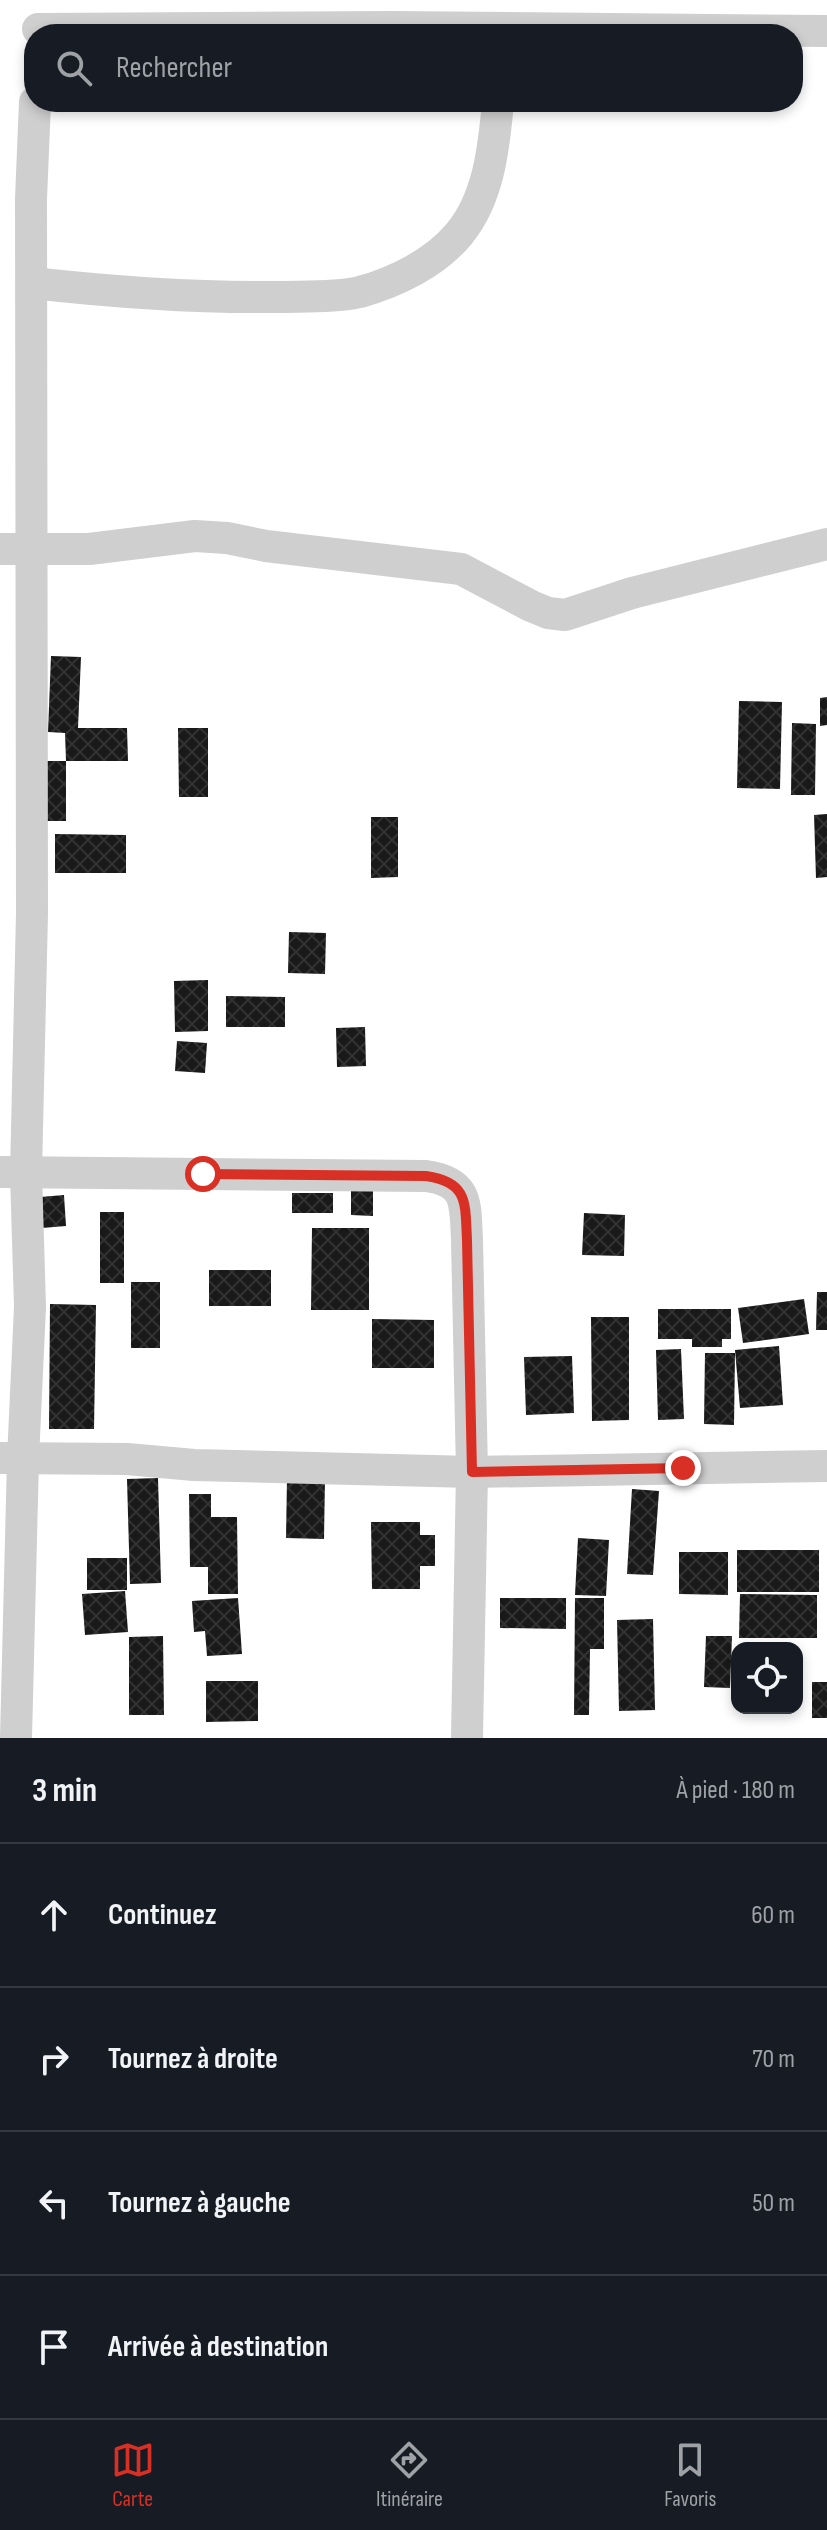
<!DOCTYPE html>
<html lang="fr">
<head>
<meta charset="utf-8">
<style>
  body { margin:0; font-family:"Sofia Sans Condensed",sans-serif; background:#242831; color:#f1f3f6 }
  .controls { position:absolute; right:24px; bottom:24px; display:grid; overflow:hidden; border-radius:16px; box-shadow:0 4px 12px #0003 }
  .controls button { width:72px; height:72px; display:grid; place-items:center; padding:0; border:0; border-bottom:2px solid #363941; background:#171b24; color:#f1f3f6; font:40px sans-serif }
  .stop { position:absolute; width:24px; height:24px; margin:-18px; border:6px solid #d93025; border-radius:50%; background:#fff }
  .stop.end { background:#d93025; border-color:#fff; box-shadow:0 2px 8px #0008 }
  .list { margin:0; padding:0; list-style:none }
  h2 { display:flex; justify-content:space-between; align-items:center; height:104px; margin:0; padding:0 32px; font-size:34px }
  h2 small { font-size:26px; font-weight:400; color:#9ea1a6 }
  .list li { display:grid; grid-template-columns:52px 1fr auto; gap:24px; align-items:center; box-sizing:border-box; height:144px; padding:0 32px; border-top:2px solid #363941 }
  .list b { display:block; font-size:30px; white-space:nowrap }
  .list em { font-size:26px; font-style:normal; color:#9ea1a6 }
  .icon { flex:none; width:44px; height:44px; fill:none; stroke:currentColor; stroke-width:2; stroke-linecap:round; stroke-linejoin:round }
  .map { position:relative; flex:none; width:827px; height:1738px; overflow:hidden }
  .search { position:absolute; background:#171b24; box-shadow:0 4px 12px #0003; left:24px; right:24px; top:24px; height:88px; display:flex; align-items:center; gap:20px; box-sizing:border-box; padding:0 28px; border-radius:32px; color:#9ea1a6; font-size:30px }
  .sheet { height:680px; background:#171b24 }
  nav { display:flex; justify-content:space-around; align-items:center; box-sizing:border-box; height:112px; border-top:2px solid #363941; background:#171b24; font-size:22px; color:#9ea1a6 }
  nav a { display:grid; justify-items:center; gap:4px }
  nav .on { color:#d93025 }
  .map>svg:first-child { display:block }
</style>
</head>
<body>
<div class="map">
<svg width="827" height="1738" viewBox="0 0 827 1738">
  <defs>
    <pattern id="building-cross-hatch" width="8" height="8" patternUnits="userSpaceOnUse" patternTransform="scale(2)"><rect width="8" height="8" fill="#191919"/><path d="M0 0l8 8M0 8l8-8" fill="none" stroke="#323232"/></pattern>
  </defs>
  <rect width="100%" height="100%" fill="#fff"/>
  <g fill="url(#building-cross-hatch)">
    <polygon points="51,656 81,657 78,728 127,728 128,761 66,761 65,733 48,732"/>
    <polygon points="827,697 827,725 820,726 820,698"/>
    <polygon points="739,701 782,702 780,789 737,788"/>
    <polygon points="792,723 816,724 815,795 791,795"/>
    <polygon points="178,728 208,728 208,797 179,797"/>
    <polygon points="46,761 66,761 66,821 47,821"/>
    <polygon points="827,814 827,877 816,878 814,815"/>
    <polygon points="371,817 398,817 398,877 371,878"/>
    <polygon points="55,834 126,835 126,873 55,873"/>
    <polygon points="289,932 326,933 325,974 288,973"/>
    <polygon points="208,980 208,1031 175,1032 174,981"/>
    <polygon points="226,996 285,997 285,1027 226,1027"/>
    <polygon points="365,1027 366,1066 337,1067 336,1028"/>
    <polygon points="177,1041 207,1043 205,1073 175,1071"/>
    <polygon points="351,1183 373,1184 373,1216 351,1215"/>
    <rect x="292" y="1193" width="41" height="20"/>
    <polygon points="64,1195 66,1226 42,1228 40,1197"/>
    <rect x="100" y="1212" width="24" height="71"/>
    <polygon points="584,1213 625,1215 624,1256 582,1255"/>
    <polygon points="312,1228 369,1228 369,1310 311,1310"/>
    <rect x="209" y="1270" width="62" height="36"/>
    <rect x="131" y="1282" width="29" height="66"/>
    <polygon points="817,1292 827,1292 827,1330 816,1330"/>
    <polygon points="804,1299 809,1334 743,1343 738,1308"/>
    <polygon points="50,1304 96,1305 94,1429 49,1429"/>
    <polygon points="658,1309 731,1309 731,1339 722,1339 722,1347 692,1347 692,1339 658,1339"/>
    <polygon points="591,1317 629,1317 629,1420 592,1421"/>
    <polygon points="372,1319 434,1320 434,1368 372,1368"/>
    <polygon points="779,1346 783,1405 740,1408 735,1350"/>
    <polygon points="681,1349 684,1419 658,1420 656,1350"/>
    <polygon points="705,1353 735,1353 734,1425 704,1424"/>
    <polygon points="572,1356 574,1413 526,1415 524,1357"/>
    <polygon points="158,1478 161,1583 130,1584 127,1479"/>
    <polygon points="287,1478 325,1479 324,1539 286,1538"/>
    <polygon points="632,1489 659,1491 653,1575 627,1574"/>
    <polygon points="189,1494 211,1494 211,1517 237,1517 238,1594 208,1594 208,1567 190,1567"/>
    <polygon points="371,1522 420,1522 420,1535 435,1535 435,1566 420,1566 420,1589 372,1589"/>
    <polygon points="578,1538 609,1540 606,1596 575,1595"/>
    <rect x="737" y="1550" width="82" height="42"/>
    <polygon points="679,1552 728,1552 728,1595 679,1594"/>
    <rect x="87" y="1558" width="40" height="32"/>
    <polygon points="125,1591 128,1632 85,1635 82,1594"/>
    <polygon points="740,1594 817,1595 817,1638 739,1638"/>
    <polygon points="238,1598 242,1654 207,1656 205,1631 194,1632 192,1601"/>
    <polygon points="500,1598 566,1598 566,1629 500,1628"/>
    <polygon points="575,1598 604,1598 604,1649 590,1649 589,1715 574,1715"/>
    <polygon points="653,1619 655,1710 619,1711 617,1620"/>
    <polygon points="163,1636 164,1715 129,1715 129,1637"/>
    <polygon points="706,1636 732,1636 730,1688 704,1687"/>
    <polygon points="206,1681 258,1681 258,1721 206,1722"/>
    <rect x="812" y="1682" width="15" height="36"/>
  </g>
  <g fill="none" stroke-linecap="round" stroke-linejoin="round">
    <g stroke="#cfcfcf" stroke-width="32">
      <polyline points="38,29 392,27 827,31"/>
      <path d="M32,283C113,292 194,298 275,297C302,296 334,298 360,292C396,282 435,263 459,234C489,198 494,147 498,102"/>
      <polyline points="0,549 89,549 195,536 227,538 266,546 461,569 531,606 548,613 565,615 632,593 827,544"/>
      <path d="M0,1172L426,1176C469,1182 465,1204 467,1240L472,1472L467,1738"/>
      <polyline points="0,1458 127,1459 194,1465 472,1472 827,1466"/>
      <polyline points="16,1738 23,1459 30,1307 26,1173 32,913 31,199 35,102"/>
    </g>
  </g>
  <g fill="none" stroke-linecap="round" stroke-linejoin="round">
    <path stroke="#d93025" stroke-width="10" d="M203,1174L426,1176C469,1182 465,1204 467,1240L472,1472L683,1468"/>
  </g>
</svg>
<div class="controls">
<button><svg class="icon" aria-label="locate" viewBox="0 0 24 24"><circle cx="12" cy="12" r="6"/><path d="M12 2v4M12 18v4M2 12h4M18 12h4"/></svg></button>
</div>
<div class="stop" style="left:203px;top:1174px"></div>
<div class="stop end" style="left:683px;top:1468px"></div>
<div class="search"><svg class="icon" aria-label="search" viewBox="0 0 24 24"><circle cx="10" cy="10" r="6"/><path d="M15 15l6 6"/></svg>Rechercher</div>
</div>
<section class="sheet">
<h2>3 min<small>À pied · 180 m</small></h2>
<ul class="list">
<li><svg class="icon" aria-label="ahead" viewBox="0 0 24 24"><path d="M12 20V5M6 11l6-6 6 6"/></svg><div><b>Continuez</b></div><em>60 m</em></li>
<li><svg class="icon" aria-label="right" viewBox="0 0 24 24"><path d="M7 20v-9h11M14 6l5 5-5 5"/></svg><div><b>Tournez à droite</b></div><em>70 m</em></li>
<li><svg class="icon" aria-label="left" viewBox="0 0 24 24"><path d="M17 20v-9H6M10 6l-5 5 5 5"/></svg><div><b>Tournez à gauche</b></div><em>50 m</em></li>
<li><svg class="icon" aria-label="arrive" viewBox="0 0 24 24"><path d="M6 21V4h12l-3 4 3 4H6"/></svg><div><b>Arrivée à destination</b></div></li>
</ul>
</section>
<nav>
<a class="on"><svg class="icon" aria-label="map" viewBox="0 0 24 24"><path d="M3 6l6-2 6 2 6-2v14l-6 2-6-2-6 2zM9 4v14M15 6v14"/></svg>Carte</a>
<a><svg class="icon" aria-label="directions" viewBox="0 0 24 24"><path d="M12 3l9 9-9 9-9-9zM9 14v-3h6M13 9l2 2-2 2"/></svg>Itinéraire</a>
<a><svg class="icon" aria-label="saved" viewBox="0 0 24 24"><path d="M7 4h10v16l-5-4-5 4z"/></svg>Favoris</a>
</nav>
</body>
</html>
